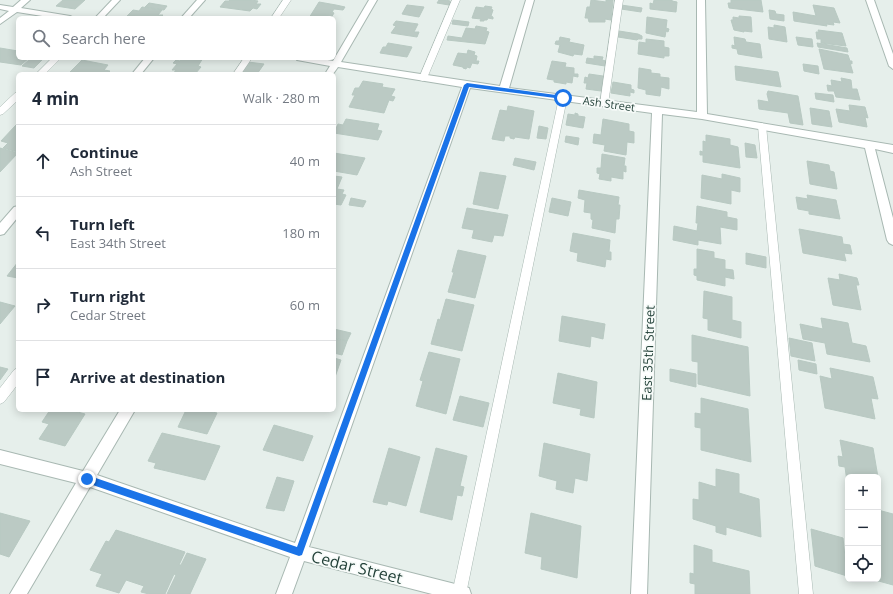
<!DOCTYPE html>
<html lang="en">
<head>
<meta charset="utf-8">
<style>
  body { margin:0; font-family:"Open Sans",sans-serif; background:#f2f2f3; color:#1f2937 }
  .controls { position:absolute; right:12px; bottom:12px; display:grid; overflow:hidden; border-radius:6px; box-shadow:0 2px 10px #0003 }
  .controls button { width:36px; height:36px; display:grid; place-items:center; padding:0; border:0; border-bottom:1px solid #e0e1e3; background:#fff; color:#1f2937; font:20px sans-serif }
  .stop { position:absolute; width:12px; height:12px; margin:-9px; border:3px solid #1a73e8; border-radius:50%; background:#fff }
  .stop.end { background:#1a73e8; border-color:#fff; box-shadow:0 1px 4px #0008 }
  .list { margin:0; padding:0; list-style:none }
  h2 { display:flex; justify-content:space-between; align-items:center; height:52px; margin:0; padding:0 16px; font-size:17px }
  h2 small { font-size:13px; font-weight:400; color:#747a83 }
  .list li { display:grid; grid-template-columns:26px 1fr auto; gap:12px; align-items:center; box-sizing:border-box; height:72px; padding:0 16px; border-top:1px solid #e0e1e3 }
  .list b { display:block; font-size:15px; white-space:nowrap }
  .list p { margin:0; font-size:13px; white-space:nowrap; color:#747a83 }
  .list em { font-size:13px; font-style:normal; color:#747a83 }
  .icon { flex:none; width:22px; height:22px; fill:none; stroke:currentColor; stroke-width:2; stroke-linecap:round; stroke-linejoin:round }
  .map { position:relative; flex:none; width:893px; height:594px; overflow:hidden }
  .search { position:absolute; background:#fff; box-shadow:0 2px 10px #0003; left:16px; top:16px; width:320px; height:44px; display:flex; align-items:center; gap:10px; box-sizing:border-box; padding:0 14px; border-radius:6px; color:#747a83; font-size:15px }
  .panel { position:absolute; background:#fff; box-shadow:0 2px 10px #0003; left:16px; top:72px; width:320px; height:340px; border-radius:6px }
  .map>svg:first-child { display:block }
</style>
</head>
<body>
<div class="map">
<svg width="893" height="594" viewBox="0 0 893 594">
  <rect width="100%" height="100%" fill="#e6efeb"/>
  <g fill="#bbcac4" stroke="#b8c9c2">
    <polygon points="63,0 85,0 75,9 56,6"/>
    <polygon points="230,0 251,0 258,1 256,4 261,4 257,9 253,8 250,11 220,7 225,1 229,1"/>
    <polygon points="439,0 446,0 450,1 449,5 437,3"/>
    <polygon points="591,0 606,2 606,0 613,0 611,20 605,19 605,22 589,22 588,18 585,18 587,7 590,7"/>
    <polygon points="654,0 672,0 672,1 677,2 676,12 650,9 650,3 653,4"/>
    <polygon points="731,0 761,0 763,12 729,8 728,3 731,3"/>
    <polygon points="319,2 336,5 345,7 343,10 334,9 332,12 334,13 331,18 309,18"/>
    <polygon points="149,3 167,6 164,10 145,7"/>
    <polygon points="407,5 424,7 419,17 402,14"/>
    <polygon points="621,5 642,8 641,12 621,9"/>
    <polygon points="813,5 834,8 840,23 833,22 834,25 826,24 827,26 794,21 793,12 816,16"/>
    <polygon points="485,6 492,7 491,9 493,10 491,16 493,17 493,19 488,18 487,20 484,20 484,21 480,21 481,19 472,18 476,7 484,8"/>
    <polygon points="142,7 162,10 158,15 163,15 160,18 127,16 133,10 139,11"/>
    <polygon points="769,10 775,11 776,14 784,15 784,21 770,19"/>
    <polygon points="739,16 751,17 752,32 744,31 744,32 734,30 731,20 733,20 733,17 739,18"/>
    <polygon points="647,17 667,20 666,28 669,29 668,32 666,31 665,37 646,33"/>
    <polygon points="453,20 469,22 468,26 452,24"/>
    <polygon points="396,21 418,24 414,32 419,32 417,37 391,33 396,26 393,25"/>
    <polygon points="774,25 785,27 787,42 769,39 768,27 774,28"/>
    <polygon points="476,26 487,28 486,31 489,32 485,44 447,40 448,36 462,38 466,28 475,29"/>
    <polygon points="818,30 842,33 846,46 821,43 821,39 817,39 816,32 819,32"/>
    <polygon points="619,31 638,34 642,36 642,39 638,39 637,40 618,37"/>
    <polygon points="560,37 570,39 569,42 584,45 582,55 574,54 573,56 558,52 560,45 555,44 556,41 559,41"/>
    <polygon points="734,37 745,39 746,42 760,44 762,58 738,54 737,49 732,48 732,45 735,46"/>
    <polygon points="796,37 812,39 813,47 798,45"/>
    <polygon points="646,39 664,41 664,47 669,48 669,56 664,56 664,58 638,54 639,42 646,43"/>
    <polygon points="388,43 412,47 407,57 380,53 383,47 386,47"/>
    <polygon points="817,43 847,48 848,52 818,47"/>
    <polygon points="0,48 18,51 18,58 29,58 21,65 0,62"/>
    <polygon points="819,49 848,55 850,61 852,61 852,64 850,63 853,73 824,69"/>
    <polygon points="468,50 475,52 474,55 477,56 476,61 479,61 478,64 472,63 470,68 467,67 466,69 463,68 463,67 453,65 458,53 467,54"/>
    <polygon points="594,56 603,57 602,60 606,61 605,66 586,63 587,58 594,59"/>
    <polygon points="31,58 42,60 34,68 22,66"/>
    <polygon points="182,58 203,58 198,66 201,67 195,74 173,74 176,70 172,70 177,64 173,63 176,60 180,61"/>
    <polygon points="82,60 108,65 104,70 110,71 107,74 70,72"/>
    <polygon points="552,61 566,63 565,67 574,68 574,74 578,74 578,77 573,76 572,83 566,82 566,84 554,82 554,80 547,79"/>
    <polygon points="248,62 264,64 257,74 239,74"/>
    <polygon points="803,64 818,66 819,74 804,71"/>
    <polygon points="735,66 778,72 781,87 736,80"/>
    <polygon points="639,68 651,70 651,73 660,74 660,77 669,78 669,89 661,87 660,96 646,94 646,90 638,88"/>
    <polygon points="589,74 603,76 601,91 586,89 587,83 584,83 585,77 588,78"/>
    <polygon points="841,78 851,80 852,89 857,89 860,100 836,97 834,91 828,91 827,85 832,86 831,80 842,82"/>
    <polygon points="363,81 383,84 382,87 395,89 391,96 395,97 393,101 389,100 384,113 349,107 355,95 352,95 355,88 359,88"/>
    <polygon points="613,82 631,85 631,89 634,90 634,93 630,92 630,96 611,93"/>
    <polygon points="768,91 798,96 803,125 790,123 788,113 759,109 758,100 769,102 767,94"/>
    <polygon points="815,93 833,95 834,102 816,99"/>
    <polygon points="849,105 865,107 868,118 865,117 867,127 839,122 836,109 850,111"/>
    <polygon points="508,106 534,111 529,139 515,137 514,139 510,138 510,136 505,136 504,141 492,139 500,110 507,111"/>
    <polygon points="810,108 829,111 832,127 812,124"/>
    <polygon points="575,113 578,114 578,116 585,117 583,128 566,125 568,114 575,115"/>
    <polygon points="346,119 379,124 377,130 382,131 378,140 334,133 338,124 343,125"/>
    <polygon points="603,119 629,124 629,131 634,132 634,143 627,142 626,155 604,151 605,145 593,143 594,134 601,135"/>
    <polygon points="16,125 18,126 18,152 3,148 8,143 1,141"/>
    <polygon points="539,126 548,128 546,139 537,138"/>
    <polygon points="706,135 730,139 730,145 738,147 740,168 703,162 703,155 700,155 700,151 703,152 703,141 706,142"/>
    <polygon points="566,136 579,138 578,145 565,142"/>
    <polygon points="745,143 755,145 757,158 746,157"/>
    <polygon points="0,148 18,153 0,172"/>
    <polygon points="334,153 365,158 357,175 334,171"/>
    <polygon points="602,154 625,158 624,166 626,166 626,172 623,171 623,179 611,177 611,181 599,179 600,174 597,173 597,168 601,168"/>
    <polygon points="515,158 536,162 534,170 513,165"/>
    <polygon points="807,161 829,165 830,171 834,172 837,189 810,184"/>
    <polygon points="480,172 506,176 498,209 473,204"/>
    <polygon points="722,174 740,178 740,192 731,190 731,204 701,198 702,175 722,179"/>
    <polygon points="334,176 342,177 337,189 344,190 342,194 346,195 341,205 334,204"/>
    <polygon points="579,190 619,197 618,205 620,205 619,219 616,219 615,233 592,228 593,220 591,219 591,213 584,212 585,200 578,198"/>
    <polygon points="807,195 836,200 840,219 809,214 809,211 798,209 796,197 808,199"/>
    <polygon points="351,198 366,201 363,207 349,205"/>
    <polygon points="552,198 571,202 568,216 549,212"/>
    <polygon points="697,206 727,212 727,217 737,219 737,230 720,227 721,244 698,240 698,245 673,240 674,226 697,231 698,223 696,223"/>
    <polygon points="467,208 508,215 503,236 494,235 492,242 472,238 474,230 462,228"/>
    <polygon points="799,229 842,237 843,244 850,245 852,254 844,253 846,261 803,253"/>
    <polygon points="573,233 610,240 609,252 611,252 611,260 606,259 605,267 577,261 578,253 570,251"/>
    <polygon points="697,249 714,252 714,258 725,260 725,269 733,270 734,279 725,277 725,286 697,280 697,276 694,275 694,269 697,269"/>
    <polygon points="458,250 486,256 475,298 448,292 454,272 452,272"/>
    <polygon points="746,253 766,257 766,268 746,264"/>
    <polygon points="18,262 18,278 7,276"/>
    <polygon points="839,274 857,278 859,285 856,285 861,310 833,305 828,278 840,280"/>
    <polygon points="704,291 732,297 732,320 741,322 741,338 708,330 708,319 703,318"/>
    <polygon points="446,299 474,305 462,351 431,344 438,319 440,320"/>
    <polygon points="0,302 15,306 0,324"/>
    <polygon points="562,316 605,324 603,339 591,336 590,347 559,341"/>
    <polygon points="821,318 848,323 852,343 866,346 870,362 827,354 825,343 803,339 800,324 823,329"/>
    <polygon points="334,329 351,333 347,341 334,338"/>
    <polygon points="692,335 748,347 750,396 698,384 698,362 692,361"/>
    <polygon points="789,338 812,343 815,361 791,356"/>
    <polygon points="334,339 347,341 342,355 334,353"/>
    <polygon points="429,352 460,359 446,414 416,406 423,381 420,380"/>
    <polygon points="334,358 341,360 335,377 334,376"/>
    <polygon points="798,360 816,364 817,374 799,370"/>
    <polygon points="0,367 8,369 0,380"/>
    <polygon points="830,368 873,377 878,399 871,398 875,419 825,408 820,376 832,379"/>
    <polygon points="670,369 696,374 696,387 670,381"/>
    <polygon points="558,373 597,382 594,418 580,415 581,409 553,403"/>
    <polygon points="460,396 489,403 483,427 453,420"/>
    <polygon points="701,398 748,409 751,462 701,450 701,428 695,427 695,413 701,414"/>
    <polygon points="50,410 70,410 85,414 65,446 39,439 49,424 42,422"/>
    <polygon points="186,410 203,410 217,413 207,434 178,427"/>
    <polygon points="274,425 313,436 303,461 263,450"/>
    <polygon points="162,433 220,446 205,480 154,468 156,463 148,461"/>
    <polygon points="840,440 873,448 880,489 878,488 878,477 848,477 848,489 845,467 839,466 838,456 843,457"/>
    <polygon points="544,443 590,454 587,481 575,478 573,493 556,489 557,481 539,476"/>
    <polygon points="389,448 420,457 406,506 388,501 387,505 373,502"/>
    <polygon points="436,448 467,456 460,486 464,487 462,496 457,495 452,520 420,512"/>
    <polygon points="716,469 739,474 739,493 759,499 761,537 726,527 726,535 716,532 716,526 693,519 693,499 699,500 699,482 716,487"/>
    <polygon points="277,477 294,481 284,511 266,508"/>
    <polygon points="878,510 893,514 893,585 875,580 878,579"/>
    <polygon points="0,513 30,521 9,557 0,554"/>
    <polygon points="531,513 581,526 577,578 541,569 542,557 525,553"/>
    <polygon points="811,529 843,538 847,576 815,566"/>
    <polygon points="116,530 185,552 179,565 181,565 187,553 206,559 190,594 167,594 176,575 174,574 165,594 149,594 141,592 144,586 126,580 119,593 96,586 102,574 90,570 106,541 109,542"/>
    <polygon points="694,545 712,550 712,562 749,571 750,594 695,594 695,584 690,583 690,573 694,574"/>
  </g>
  <g fill="none" stroke-linecap="round" stroke-linejoin="round">
    <defs>
      <g id="lane">
        <polygon points="283,0 291,0 279,18 271,18"/>
        <polygon points="452,0 460,0 427,78 423,81 420,80 419,78"/>
        <polygon points="615,0 623,0 608,104 604,107 600,104"/>
        <polygon points="52,58 61,58 45,74 36,74"/>
        <polygon points="244,58 252,58 241,74 233,74"/>
        <polygon points="18,92 18,100 3,114 0,115 0,107 15,93"/>
        <polygon points="563,95 567,98 466,594 452,594 559,98"/>
        <polygon points="762,123 766,126 813,594 799,594 758,126"/>
        <polygon points="18,368 18,384 4,402 0,404 0,388 14,370"/>
      </g>
      <g id="street">
        <polygon points="21,0 30,0 21,8 70,16 74,18 55,18 17,12 0,24 0,18 9,11 0,9 0,5 13,7"/>
        <polygon points="112,0 120,0 103,18 95,18"/>
        <polygon points="197,0 205,0 189,18 181,18"/>
        <polygon points="369,0 377,0 341,62 500,86 526,0 534,0 509,88 697,112 697,0 705,0 707,114 893,145 893,153 875,149 893,218 893,245 889,243 887,240 865,148 702,119 662,114 647,594 631,594 652,113 470,88 309,547 463,586 469,588 471,594 432,594 304,561 292,594 276,594 290,557 90,487 27,594 10,594 76,483 0,464 0,450 83,471 120,410 135,410 97,475 295,543 462,87 338,67 333,74 325,74 330,66 297,60 296,58 317,58 333,61"/>
        <polygon points="866,0 874,0 893,54 893,69 889,66"/>
        <polygon points="145,58 154,58 141,74 132,74"/>
        <polygon points="18,206 18,217 4,234 0,235 0,223 14,207"/>
      </g>
    </defs>
    <use href="#lane" stroke="#a8b8b2" stroke-width="1"/>
    <use href="#street" stroke="#a8b8b2" stroke-width="2"/>
    <use href="#lane" fill="#fff" fill-rule="evenodd"/>
    <use href="#street" fill="#fff" fill-rule="evenodd"/>
  </g>
  <polygon fill="#1a73e8" points="467,83 563,96 565,98 563,99 469,87 302,555 299,556 84,482 83,479 87,475 297,547 464,85"/>
  <g text-anchor="middle" stroke-width="3.5" stroke-linejoin="round" paint-order="stroke">
    <g font-size="11" fill="#24423a" stroke="#f7fbf9">
      <text transform="translate(609 104) rotate(8)" y="4">Ash Street</text>
    </g>
    <g font-size="13" fill="#24423a" stroke="#f7fbf9">
      <text transform="translate(648 353) rotate(-88)" y="5">East 35th Street</text>
    </g>
    <g font-size="16" fill="#24423a" stroke="#f7fbf9">
      <text transform="translate(357 567) rotate(14)" y="6">Cedar Street</text>
    </g>
  </g>
</svg>
<div class="controls">
<button>+</button>
<button>−</button>
<button><svg class="icon" aria-label="locate" viewBox="0 0 24 24"><circle cx="12" cy="12" r="6"/><path d="M12 2v4M12 18v4M2 12h4M18 12h4"/></svg></button>
</div>
<div class="stop" style="left:563px;top:98px"></div>
<div class="stop end" style="left:87px;top:479px"></div>
<div class="search"><svg class="icon" aria-label="search" viewBox="0 0 24 24"><circle cx="10" cy="10" r="6"/><path d="M15 15l6 6"/></svg>Search here</div>
<section class="panel">
<h2>4 min<small>Walk · 280 m</small></h2>
<ul class="list">
<li><svg class="icon" aria-label="ahead" viewBox="0 0 24 24"><path d="M12 20V5M6 11l6-6 6 6"/></svg><div><b>Continue</b><p>Ash Street</p></div><em>40 m</em></li>
<li><svg class="icon" aria-label="left" viewBox="0 0 24 24"><path d="M17 20v-9H6M10 6l-5 5 5 5"/></svg><div><b>Turn left</b><p>East 34th Street</p></div><em>180 m</em></li>
<li><svg class="icon" aria-label="right" viewBox="0 0 24 24"><path d="M7 20v-9h11M14 6l5 5-5 5"/></svg><div><b>Turn right</b><p>Cedar Street</p></div><em>60 m</em></li>
<li><svg class="icon" aria-label="arrive" viewBox="0 0 24 24"><path d="M6 21V4h12l-3 4 3 4H6"/></svg><div><b>Arrive at destination</b></div></li>
</ul>
</section>
</div>
</body>
</html>
